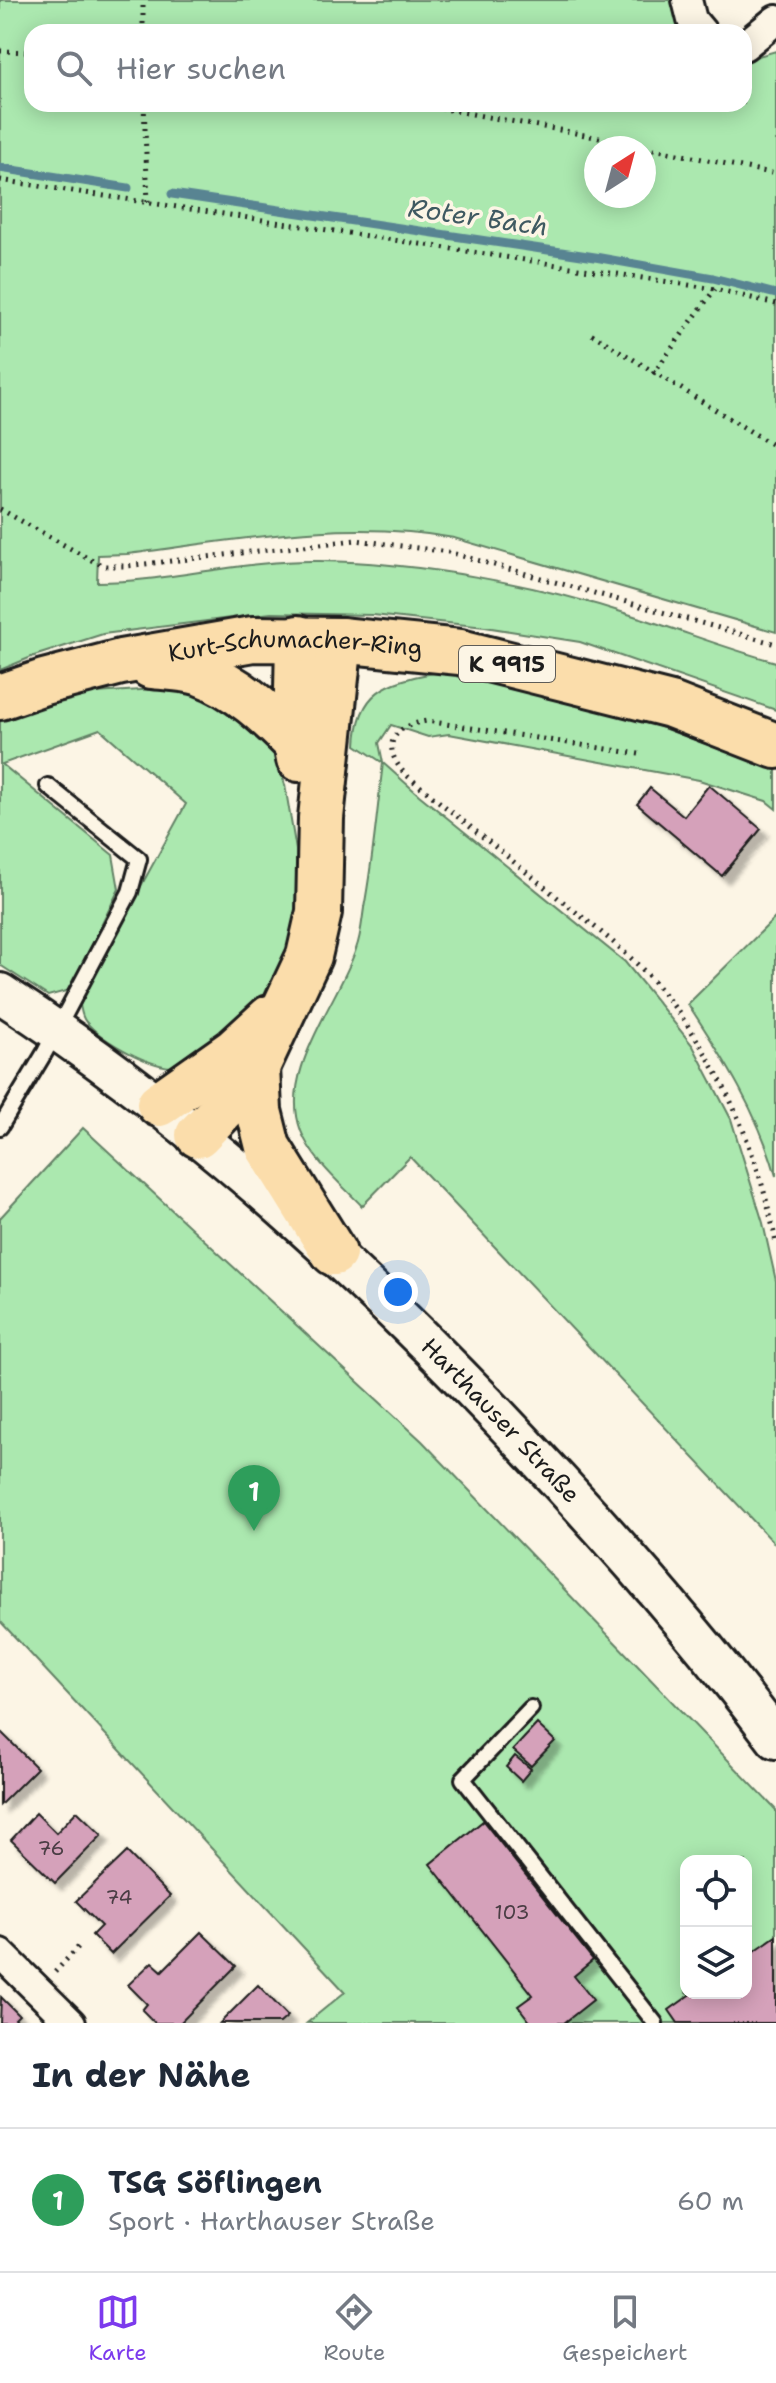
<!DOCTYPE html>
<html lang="de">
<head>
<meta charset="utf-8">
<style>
  body { margin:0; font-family:"Shantell Sans",sans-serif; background:#f2f2f3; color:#1f2937 }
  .controls { position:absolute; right:24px; bottom:24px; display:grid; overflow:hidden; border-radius:16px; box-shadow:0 4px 20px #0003 }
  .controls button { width:72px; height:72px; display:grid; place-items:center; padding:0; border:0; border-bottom:2px solid #e0e1e3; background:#fff; color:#1f2937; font:40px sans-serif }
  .compass { position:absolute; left:584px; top:136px; width:72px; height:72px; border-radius:50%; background:#fff; box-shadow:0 4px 20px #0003; rotate:36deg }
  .you { position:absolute; left:398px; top:1292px; width:28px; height:28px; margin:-20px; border:6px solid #fff; border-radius:50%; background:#1a73e8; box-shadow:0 0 0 12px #1a73e833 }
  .badge { display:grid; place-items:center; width:52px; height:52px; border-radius:50%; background:#7c3aed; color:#fff; font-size:26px; font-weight:700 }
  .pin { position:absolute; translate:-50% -66px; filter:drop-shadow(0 2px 4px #0008) }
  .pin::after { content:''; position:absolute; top:42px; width:28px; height:24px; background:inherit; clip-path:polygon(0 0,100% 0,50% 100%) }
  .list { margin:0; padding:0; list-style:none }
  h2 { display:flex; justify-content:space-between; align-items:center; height:104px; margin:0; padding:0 32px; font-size:34px }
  h2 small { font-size:26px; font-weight:400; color:#747a83 }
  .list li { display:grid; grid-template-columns:52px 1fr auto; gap:24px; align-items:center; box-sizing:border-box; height:144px; padding:0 32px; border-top:2px solid #e0e1e3 }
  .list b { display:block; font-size:30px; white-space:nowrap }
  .list p { margin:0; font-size:26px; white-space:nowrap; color:#747a83 }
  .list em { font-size:26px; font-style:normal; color:#747a83 }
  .icon { flex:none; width:44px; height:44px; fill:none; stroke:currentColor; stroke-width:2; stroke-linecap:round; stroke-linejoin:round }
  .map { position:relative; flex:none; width:776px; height:2023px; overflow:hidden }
  .search { position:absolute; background:#fff; box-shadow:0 4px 20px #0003; left:24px; right:24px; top:24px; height:88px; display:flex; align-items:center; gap:20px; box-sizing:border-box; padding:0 28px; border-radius:24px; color:#747a83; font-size:30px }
  .sheet { height:248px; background:#fff }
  nav { display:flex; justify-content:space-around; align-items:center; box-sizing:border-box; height:112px; border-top:2px solid #e0e1e3; background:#fff; font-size:22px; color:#747a83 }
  nav a { display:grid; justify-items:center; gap:4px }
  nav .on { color:#7c3aed }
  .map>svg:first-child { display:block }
</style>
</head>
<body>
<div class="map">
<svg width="776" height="2023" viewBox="0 0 776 2023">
  <defs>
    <filter id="shadow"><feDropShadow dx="7" dy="7" stdDeviation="2" flood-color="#0004"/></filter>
  </defs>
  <rect width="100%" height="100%" fill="#fcf5e5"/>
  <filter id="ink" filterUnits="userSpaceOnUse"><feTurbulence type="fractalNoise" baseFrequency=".0125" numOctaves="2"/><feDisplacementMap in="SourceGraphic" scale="16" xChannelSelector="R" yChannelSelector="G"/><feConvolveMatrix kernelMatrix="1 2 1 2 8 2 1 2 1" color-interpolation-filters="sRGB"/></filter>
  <g filter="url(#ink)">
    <g fill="#abe8af" stroke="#648266" stroke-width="2" fill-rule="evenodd">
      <path d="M0,0H672L678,21L686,32H32V104H744V60L776,51V632L454,538C346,518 235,540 127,554L98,555L97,582C170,582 246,559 320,561C418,562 539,585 631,615C680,630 727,649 776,662V710L580,642L485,627L373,615L271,613L103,634L34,656L0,670ZM596,148H644V196H596Z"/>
      <path d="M433,673H457L639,719L776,770V809L766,801L699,780L449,734L428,737L391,725L379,743L383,763L419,795L625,962L693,1046L731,1119L763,1223L776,1281V1545L410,1157L362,1206C341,1184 312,1160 301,1131C278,1072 338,1003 356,949C361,936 362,921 364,908C373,860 377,811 383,763L356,745C358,691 387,682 433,673Z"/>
      <path d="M186,687L215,695L273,748L285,785L296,850L298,900L293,931L283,969L255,1010L180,1067C154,1070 103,1042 86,1022C82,1018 81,1010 80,1005L107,948L186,804L100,729L2,764L113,855L119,889L70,990L48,996L0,965V715L65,695Z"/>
      <path d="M776,917V1176C759,1114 723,1057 688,1004Z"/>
      <path d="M83,1128L422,1441L776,1810V2023H307L345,1992L0,1621V1218ZM686,1861H746V1993H686Z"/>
    </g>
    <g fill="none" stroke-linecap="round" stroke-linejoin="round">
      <g stroke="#598492" stroke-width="9">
        <polyline points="0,168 128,188"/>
        <polyline points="172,194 595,257 713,278 776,294"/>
      </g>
    </g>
    <g fill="#d5a1ba" stroke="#1c1c1c" stroke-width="2" filter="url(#shadow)">
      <polygon points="709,785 761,829 722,876 637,804 650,788 684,816"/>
      <polygon points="537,1724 555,1741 531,1766 513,1750"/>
      <polygon points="0,1731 37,1768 0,1805"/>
      <polygon points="515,1756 531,1769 521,1781 506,1767"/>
      <polygon points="77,1811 102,1835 55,1883 11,1840 36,1813 56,1833"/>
      <polygon points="483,1821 593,1960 574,1976 593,2000 564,2023 531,2023 518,2006 533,1995 430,1864"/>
      <polygon points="127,1852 170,1896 111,1954 92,1935 101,1926 76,1901"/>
      <polygon points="201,1932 236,1966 180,2023 155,2023 142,2010 147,2004 128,1985 152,1962 162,1971"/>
      <polygon points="776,1936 776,2023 678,2023 669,2010 693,1993 746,1993 746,1957"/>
      <polygon points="258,1985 288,2016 280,2023 220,2023"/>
      <polygon points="1,1997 19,2015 15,2019 19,2023 0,2023"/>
    </g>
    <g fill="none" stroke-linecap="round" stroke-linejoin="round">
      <defs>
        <g id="lane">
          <polyline points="0,1127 45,1052 130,892 139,859 48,786"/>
          <polyline points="531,1708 463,1779 655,2023"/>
        </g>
        <g id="street">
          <polyline points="687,0 692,20 702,32"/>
          <polyline points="744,46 776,20"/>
          <polyline points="0,1953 71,2023"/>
        </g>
        <g id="secondary">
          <path id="s1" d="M0,993C182,1110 342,1254 492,1410C592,1515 689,1623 776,1739"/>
        </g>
        <g id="primary">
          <polyline points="298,638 296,743 299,759"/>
          <path d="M151,666C167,668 186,668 201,673C239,687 268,715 296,743"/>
          <path id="s2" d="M0,697L44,682L121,662L253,639L340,640L460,652L671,705L776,746"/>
          <polyline points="257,1067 259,1111 268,1147 334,1253"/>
          <polyline points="159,1104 234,1051 270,1018"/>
          <polyline points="198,1135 227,1105 257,1067 309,956 319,912 321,818 340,640"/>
        </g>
      </defs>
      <use href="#lane" stroke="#1c1c1c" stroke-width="20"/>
      <use href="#street" stroke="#1c1c1c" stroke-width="34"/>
      <use href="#secondary" stroke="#1c1c1c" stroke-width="44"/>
      <use href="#primary" stroke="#1c1c1c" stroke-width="50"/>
      <g stroke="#1c1c1c" stroke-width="5" stroke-dasharray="2 6" stroke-linecap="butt">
        <polyline points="143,32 143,0"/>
        <polyline points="0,51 32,52"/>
        <polyline points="144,104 148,203"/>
        <polyline points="417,104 565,131 776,174"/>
        <polyline points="0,180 715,289 776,304"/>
        <polyline points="592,334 776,447"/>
        <polyline points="653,374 715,289"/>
        <polyline points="0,509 89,559 104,566 127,566 356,540 448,552 776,644"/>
        <path d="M639,754L427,721C392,726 380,746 405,774C454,814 503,853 552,893C583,918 617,943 645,972C714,1047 757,1143 776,1243"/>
        <polyline points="55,1972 82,1943"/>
      </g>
      <use href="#lane" stroke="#fcf5e5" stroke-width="14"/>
      <use href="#street" stroke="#fcf5e5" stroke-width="28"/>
      <use href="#secondary" stroke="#fcf5e5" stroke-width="38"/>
      <use href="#primary" stroke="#fbddab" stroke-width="44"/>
    </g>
  </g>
  <g text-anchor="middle" stroke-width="7" stroke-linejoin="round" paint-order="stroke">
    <g font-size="20" fill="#4a3d44">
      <text x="51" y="1855">76</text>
      <text x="119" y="1904">74</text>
      <text x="512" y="1919">103</text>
    </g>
    <rect fill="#fcf5e5" stroke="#5f5d58" stroke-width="2" x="459" y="646" width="96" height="36" rx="6"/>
    <g font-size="22" font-weight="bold" fill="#1c1c1c">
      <text x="507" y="672">K 9915</text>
    </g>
    <g font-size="24" fill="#1c1c1c" stroke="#fcf5e5">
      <text dy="8" stroke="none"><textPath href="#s2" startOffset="302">Kurt-Schumacher-Ring</textPath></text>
      <text dy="8" stroke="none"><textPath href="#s1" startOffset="660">Harthauser Straße</textPath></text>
    </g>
    <g font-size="26" font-style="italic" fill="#3f5961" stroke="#fcf5e5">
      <text transform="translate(478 217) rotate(8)" y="9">Roter Bach</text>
    </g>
  </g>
</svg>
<div class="controls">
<button><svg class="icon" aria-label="locate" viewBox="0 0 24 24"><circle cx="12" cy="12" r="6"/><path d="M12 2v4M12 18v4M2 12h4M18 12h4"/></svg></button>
<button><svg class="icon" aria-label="layers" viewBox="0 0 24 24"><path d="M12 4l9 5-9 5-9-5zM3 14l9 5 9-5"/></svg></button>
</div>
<svg class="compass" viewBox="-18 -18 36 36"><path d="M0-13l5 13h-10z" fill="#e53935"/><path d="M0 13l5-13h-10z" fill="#747a83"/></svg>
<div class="you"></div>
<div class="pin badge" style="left:254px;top:1531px;background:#2e9e5b">1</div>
<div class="search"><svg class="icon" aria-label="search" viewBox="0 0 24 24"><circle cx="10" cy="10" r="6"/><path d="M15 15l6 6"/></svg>Hier suchen</div>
</div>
<section class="sheet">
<h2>In der Nähe<small></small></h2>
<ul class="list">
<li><span class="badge" style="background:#2e9e5b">1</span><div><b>TSG Söflingen</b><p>Sport · Harthauser Straße</p></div><em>60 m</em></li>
</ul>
</section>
<nav>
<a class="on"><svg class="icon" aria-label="map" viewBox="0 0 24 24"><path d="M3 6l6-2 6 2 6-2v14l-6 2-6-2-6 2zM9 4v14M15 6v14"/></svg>Karte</a>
<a><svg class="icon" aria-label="directions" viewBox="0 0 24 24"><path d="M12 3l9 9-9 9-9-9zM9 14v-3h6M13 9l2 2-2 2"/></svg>Route</a>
<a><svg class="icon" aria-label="saved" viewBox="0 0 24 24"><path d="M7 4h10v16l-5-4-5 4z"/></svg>Gespeichert</a>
</nav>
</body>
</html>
